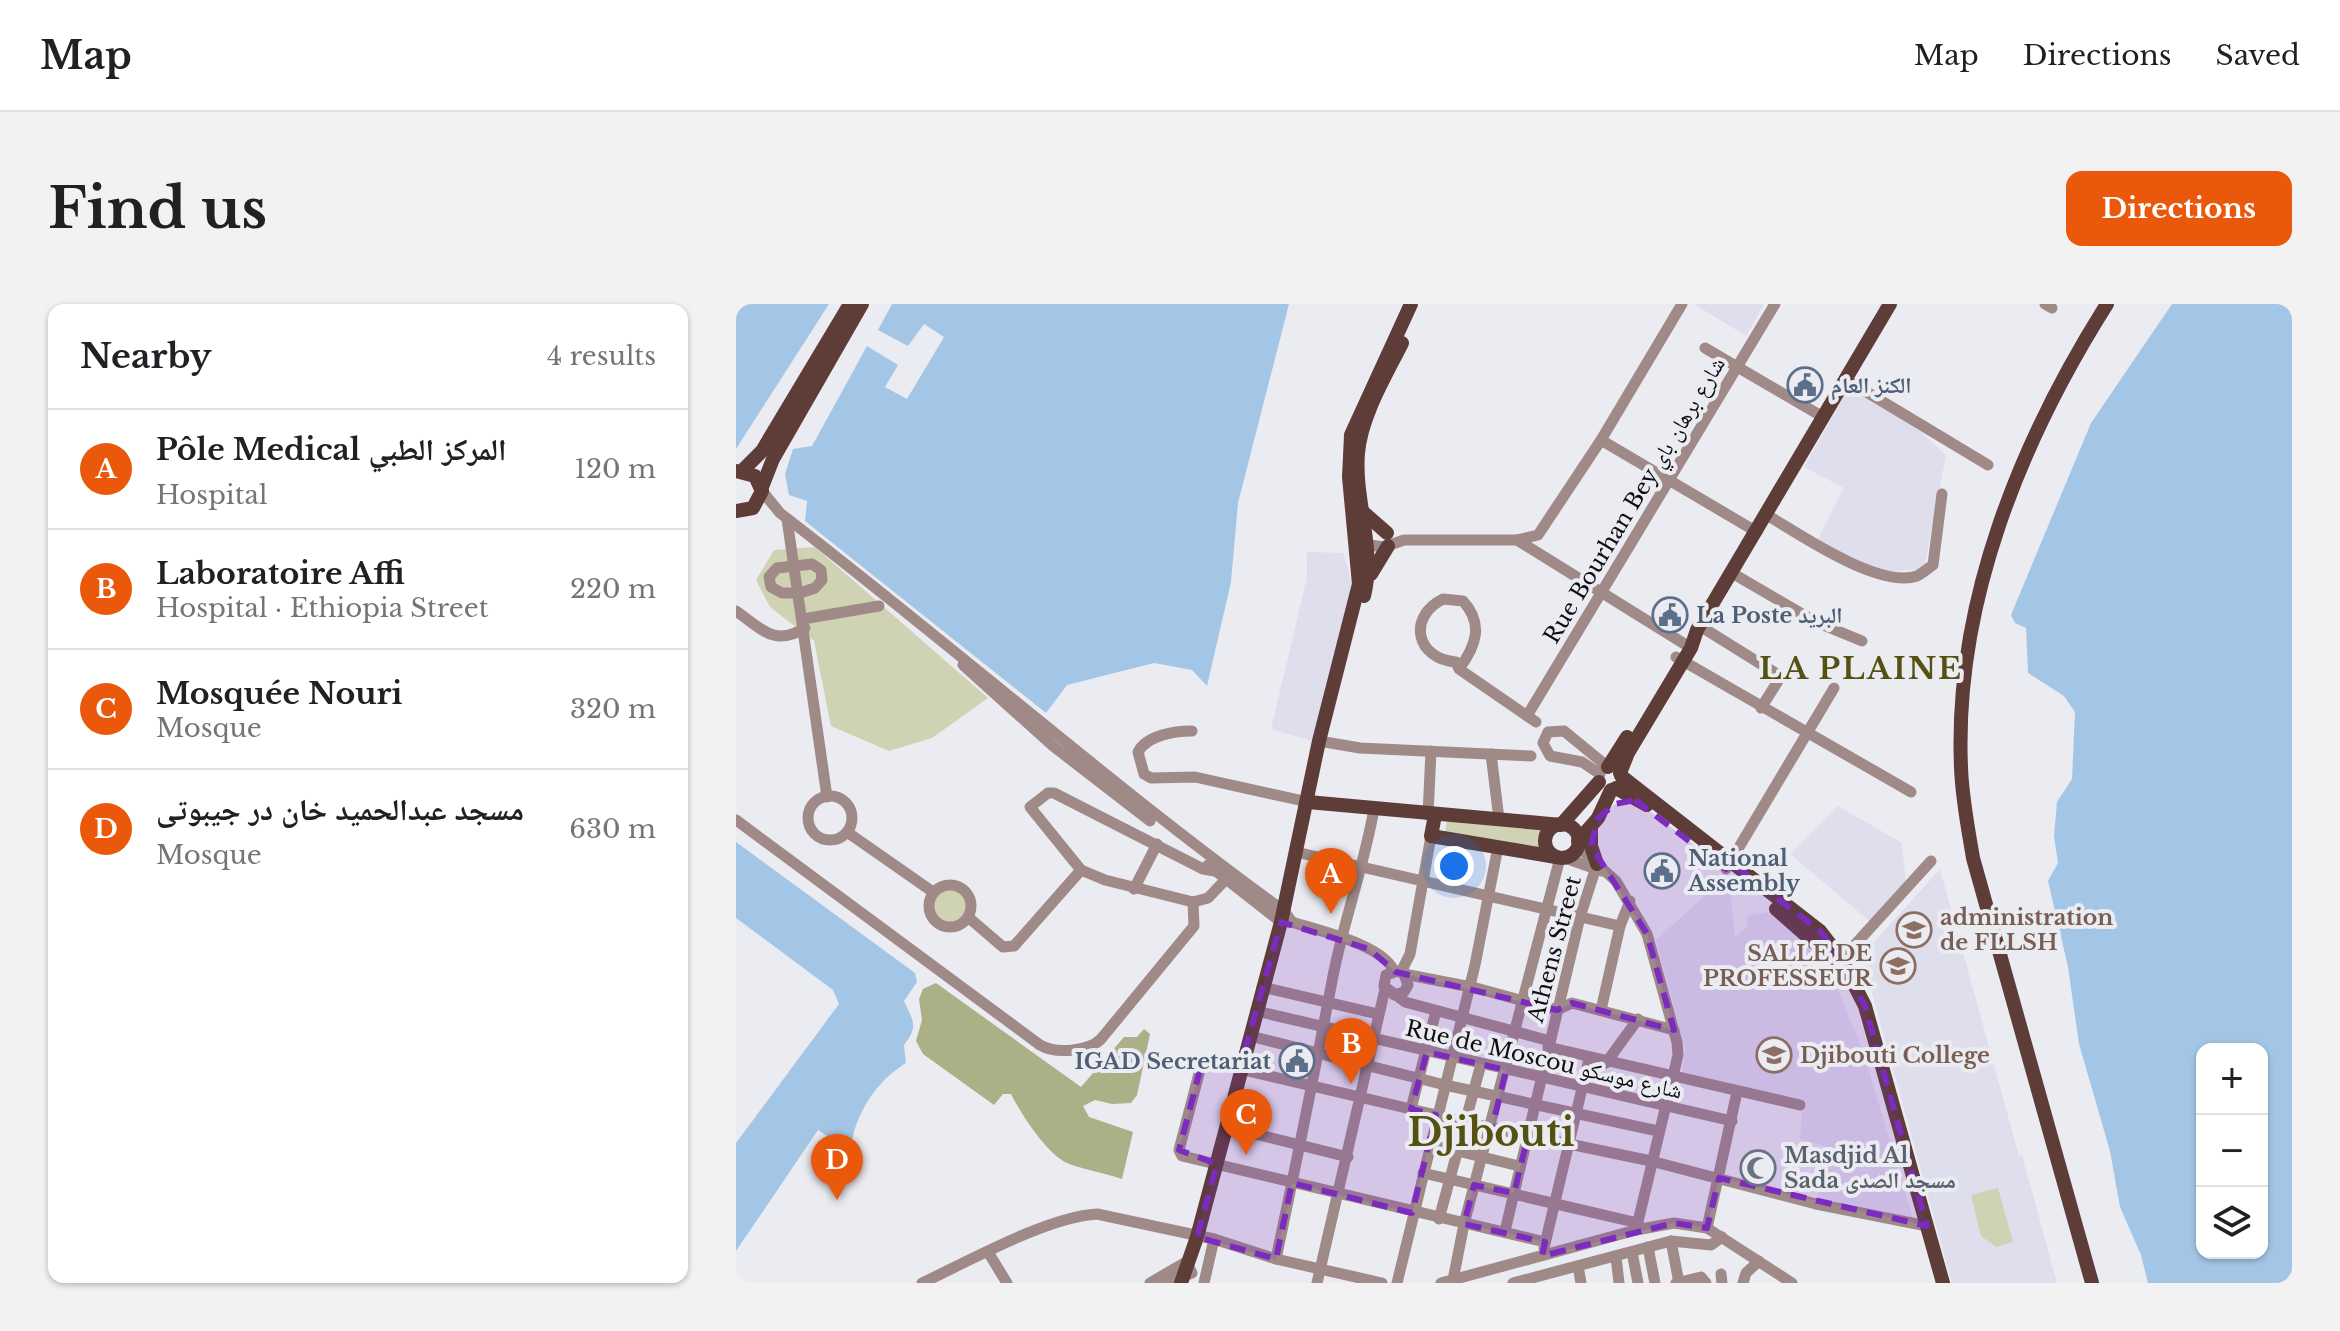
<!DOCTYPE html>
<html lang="en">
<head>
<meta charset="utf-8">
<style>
  body { margin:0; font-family:"Libre Baskerville","Noto Naskh Arabic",serif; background:#f2f2f2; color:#202124 }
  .controls { position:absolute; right:24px; bottom:24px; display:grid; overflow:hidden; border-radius:16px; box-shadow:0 2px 6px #0004 }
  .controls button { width:72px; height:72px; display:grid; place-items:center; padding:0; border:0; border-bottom:2px solid #e0e0e0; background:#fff; color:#202124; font:40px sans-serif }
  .you { position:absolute; left:718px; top:562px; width:28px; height:28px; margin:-20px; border:6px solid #fff; border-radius:50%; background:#1a73e8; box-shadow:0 0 0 12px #1a73e833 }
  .badge { display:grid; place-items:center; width:52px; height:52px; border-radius:50%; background:#ea580c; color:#fff; font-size:26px; font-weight:700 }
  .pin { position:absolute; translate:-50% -66px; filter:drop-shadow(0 2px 4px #0008) }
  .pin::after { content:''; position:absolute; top:42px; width:28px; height:24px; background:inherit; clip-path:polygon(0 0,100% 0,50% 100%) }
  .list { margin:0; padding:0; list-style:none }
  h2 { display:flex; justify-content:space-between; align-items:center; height:104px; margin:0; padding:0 32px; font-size:34px }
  h2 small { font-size:26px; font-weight:400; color:#757577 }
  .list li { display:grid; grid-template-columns:52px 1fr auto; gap:24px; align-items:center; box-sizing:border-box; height:120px; padding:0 32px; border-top:2px solid #e0e0e0 }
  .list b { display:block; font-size:30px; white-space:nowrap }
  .list p { margin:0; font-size:26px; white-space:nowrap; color:#757577 }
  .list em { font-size:26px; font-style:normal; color:#757577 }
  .icon { flex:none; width:44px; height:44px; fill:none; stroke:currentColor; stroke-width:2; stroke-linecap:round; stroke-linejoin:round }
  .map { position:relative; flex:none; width:1556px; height:979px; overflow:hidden; border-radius:16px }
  header { display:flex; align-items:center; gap:48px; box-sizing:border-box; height:112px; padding:0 40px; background:#fff; border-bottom:2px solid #e0e0e0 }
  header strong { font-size:38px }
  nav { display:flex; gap:44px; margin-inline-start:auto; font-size:28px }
  .intro { display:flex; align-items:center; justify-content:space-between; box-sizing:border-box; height:192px; padding:0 48px }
  h1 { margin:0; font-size:56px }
  .button { padding:20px 36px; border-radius:16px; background:#ea580c; color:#fff; font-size:28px; font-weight:700 }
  main { display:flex; gap:48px; padding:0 48px }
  aside { flex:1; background:#fff; border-radius:16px; box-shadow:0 2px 6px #0004 }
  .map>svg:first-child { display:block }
</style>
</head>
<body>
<header>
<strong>Map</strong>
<nav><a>Map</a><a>Directions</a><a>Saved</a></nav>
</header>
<div class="intro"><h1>Find us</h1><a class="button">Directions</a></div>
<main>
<aside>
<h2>Nearby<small>4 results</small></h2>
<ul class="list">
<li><span class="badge">A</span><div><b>Pôle Medical المركز الطبي</b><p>Hospital</p></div><em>120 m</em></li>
<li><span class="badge">B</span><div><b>Laboratoire Affi</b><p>Hospital · Ethiopia Street</p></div><em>220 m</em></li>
<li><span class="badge">C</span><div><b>Mosquée Nouri</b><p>Mosque</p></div><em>320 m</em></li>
<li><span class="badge">D</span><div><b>مسجد عبدالحمید خان در جیبوتی</b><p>Mosque</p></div><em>630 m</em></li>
</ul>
</aside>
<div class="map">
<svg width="1556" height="979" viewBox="0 0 1556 979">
  <rect width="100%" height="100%" fill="#ebebf2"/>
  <g fill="#dfdeed">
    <polygon points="958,0 1028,0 1010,32"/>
    <polygon points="1114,82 1184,127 1210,151 1188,265 1149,268 1107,252 1082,235 1108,184 1068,163"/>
    <polygon points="571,248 607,249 618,287 576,437 535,425 571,274"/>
    <polygon points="1102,502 1166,539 1170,581 1136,619 1054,550"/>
    <polygon points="1204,565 1283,852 1286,851 1321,979 1216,979 1127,656 1130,647"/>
    <polygon points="984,578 994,585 999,633 1010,624 1012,612 1032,608 1066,636 1099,679 1127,747 1178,918 1082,893 1088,842 1064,835 1067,798 946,772 949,743 920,636"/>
  </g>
  <g fill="#cfd3b4">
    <polygon points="79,243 252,394 196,434 153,447 95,422 78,337 34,303 20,276 38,246"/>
    <polygon points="711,517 807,523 802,534 805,546 709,530"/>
    <circle cx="214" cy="602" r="16"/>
    <polygon points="1262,884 1277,938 1260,943 1245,932 1235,891"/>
  </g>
  <path fill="#acb086" d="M200,679L345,783L388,733H401L408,725L414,730L401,791L395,799L376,800L359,796L347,802L353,813L397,828L386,875C371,870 343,864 331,859C311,850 285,810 275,790H267L258,801L187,750L180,737L186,716L183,695L187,685Z"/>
  <g fill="#a4c6e6" fill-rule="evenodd">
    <polygon points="0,0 93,0 0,145"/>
    <polygon points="156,0 553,0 502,199 495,278 471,382 456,366 418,359 331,381 310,409 69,217 71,197 53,191 49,170 57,145 76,142 131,42 162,61 149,83 171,95 208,33 188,20 172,42 142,26"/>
    <path d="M1436,0H1556V979H1412L1405,951L1384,903L1374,847L1343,740L1332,663L1312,577L1322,559L1318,532L1321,498L1336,475L1339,408L1328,392L1292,369L1290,324L1279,319L1275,311L1355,119ZM1466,745H1526V949H1466Z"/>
    <path d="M0,538L179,669L181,678L168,697C177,717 183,722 168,741L170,759C139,778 119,810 114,847L82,826L0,947V839L103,700L97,686L0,614Z"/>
  </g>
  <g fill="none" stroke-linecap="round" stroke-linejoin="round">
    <g stroke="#9f8a87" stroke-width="11">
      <polyline points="1309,0 1316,4"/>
      <polyline points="969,44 1087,113"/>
      <polyline points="1109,75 1252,161"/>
      <polyline points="865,136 1021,228"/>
      <path d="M26,187L44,209C214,339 374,481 548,607L556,618"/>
      <path d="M1031,211C1063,230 1143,285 1181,272C1186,270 1192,264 1197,261L1206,190"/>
      <polyline points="51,215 91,493"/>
      <polyline points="781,236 955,344"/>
      <polyline points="626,240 648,243 668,236 781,236 802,231 865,136 946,0"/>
      <polygon points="76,260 85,266 86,276 79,284 64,289 46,289 35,283 33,273 41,264"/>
      <polyline points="996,269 1080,318 1126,337"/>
      <path d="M0,307C26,325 38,343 69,324"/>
      <polyline points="67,315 143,302"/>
      <polyline points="964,322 1041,370 1042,377 1025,404"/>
      <polyline points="940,353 1175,488"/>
      <polyline points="227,361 317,442 414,517"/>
      <path d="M723,365C740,342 748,320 727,297L707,295C671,313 680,355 720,358L723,365L800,418"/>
      <polyline points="791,412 1039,0"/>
      <path d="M456,427C439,427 411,431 402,448L408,470L415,474L459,473L572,498"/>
      <polyline points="583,437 624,444 795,452"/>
      <polyline points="755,450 763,515"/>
      <polyline points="864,470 846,458 814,452 807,439 812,428 828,427 872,463"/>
      <circle cx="94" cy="514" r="22"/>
      <polyline points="692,511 695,447"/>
      <path d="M0,516L304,741C319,750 352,748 365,735L458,622L457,598"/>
      <polyline points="111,528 197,588"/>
      <polyline points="842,543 880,577 911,630 941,738 942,751 900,926"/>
      <polyline points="560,548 884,622"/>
      <polyline points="829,554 866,567"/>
      <path d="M472,561L545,618H556C583,627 646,640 658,667"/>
      <polyline points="990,565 1098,384"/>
      <polyline points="479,567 467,565 318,489 312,489 294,503 345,566 369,576 457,598 472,594 495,570"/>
      <circle cx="214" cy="602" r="21"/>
      <polyline points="398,585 421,540"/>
      <polyline points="232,613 267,643 278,642 345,566"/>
      <polyline points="1097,656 1115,645 1195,557"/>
      <polyline points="665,668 674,650 695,532"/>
      <polyline points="668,670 740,684 821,706 836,699 938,726"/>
      <polyline points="526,683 642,710"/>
      <polyline points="658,691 668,688 672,681 668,670 661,667 650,671 648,682 669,698 814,737"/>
      <polyline points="865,706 884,622 894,597"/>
      <polyline points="520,707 996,817"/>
      <polyline points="514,732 709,781 922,827"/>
      <polyline points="812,743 1064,801"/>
      <polyline points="870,759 902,715"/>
      <polyline points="675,805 700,707"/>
      <polyline points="491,823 612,853"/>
      <polyline points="693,840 783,862"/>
      <polyline points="687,869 902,919"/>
      <polyline points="703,915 745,760"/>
      <polyline points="971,924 1001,788"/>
      <polyline points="769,927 844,613 861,560"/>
      <polyline points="935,937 943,979"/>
      <polyline points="809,938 446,852 443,846 465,762 474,758 756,824 915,857 1080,900 1191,922"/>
      <polyline points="912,943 919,979"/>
      <polyline points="808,944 853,755"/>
      <polyline points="252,948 271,979"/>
      <polyline points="896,948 902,979"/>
      <polyline points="880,953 883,979"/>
      <path d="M540,955C560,861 579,766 597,672C608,616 628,562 638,505"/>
      <polyline points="842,962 845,979"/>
      <polyline points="985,970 986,979"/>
      <polyline points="717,976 728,920 824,554"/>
      <path d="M186,979C233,957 311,913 361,910L478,935L540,955L646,979"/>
      <polyline points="414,979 450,958 456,969 429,979"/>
      <polyline points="468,979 478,935"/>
      <polyline points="581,979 649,685"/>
      <polyline points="661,979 739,661 762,543"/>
      <polyline points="705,979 900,926 938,919 971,924 1056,979"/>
      <polyline points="777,979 935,937 975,941 986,933"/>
      <polyline points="940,979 965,973 970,979"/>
      <polyline points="1007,979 1010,969 1023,957"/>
    </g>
    <g stroke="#5e3c38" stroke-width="14">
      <polyline points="6,167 26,147 114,0"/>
      <polyline points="26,183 37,155 126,0"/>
      <polyline points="0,207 17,204 26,187 19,172 0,167"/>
      <polyline points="627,208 651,229"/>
      <polyline points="635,270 652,242"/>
      <path d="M628,292C640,243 618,197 622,149C625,112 650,71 666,39"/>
      <polyline points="872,463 891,433"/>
      <polyline points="884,469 892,449 955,344 961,326 1154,0"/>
      <polyline points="885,472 1084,627 1104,653 1129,702 1207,979"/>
      <polyline points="880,484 911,501"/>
      <polyline points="572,498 825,521 863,478"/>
      <polyline points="699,511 695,532 820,553"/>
      <circle cx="826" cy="537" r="17"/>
      <polyline points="855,523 855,542 861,560"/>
      <polyline points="842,537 862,514 875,486"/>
      <polyline points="1040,605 1090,649"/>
      <polyline points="445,979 461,933 545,618 583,437 623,280 613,173 615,131 675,0"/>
      <path d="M1356,979L1237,554C1232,524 1226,494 1225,463C1218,299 1285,136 1371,0"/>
    </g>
  </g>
  <path fill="#7b2cbf" fill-opacity="0.2" stroke="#7b2cbf" stroke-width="6" stroke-dasharray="16 10" stroke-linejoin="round" d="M899,496L990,565L994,558L1084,627L1104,653L1129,702L1191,922L983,874L971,924L938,919L806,952L809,938L728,920L738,881L778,889L792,832L756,824L770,766L691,748L675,805L700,811L676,909L556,879L540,955L461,933L481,860L443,846L465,762L503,767L545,618L633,645L660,668L821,706L836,699L938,726L911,630L855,542L862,514L879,500Z"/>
  <defs>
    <symbol id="civic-ring" viewBox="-11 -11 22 22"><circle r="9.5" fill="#ebebf2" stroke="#5c6f8a" stroke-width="1.5"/><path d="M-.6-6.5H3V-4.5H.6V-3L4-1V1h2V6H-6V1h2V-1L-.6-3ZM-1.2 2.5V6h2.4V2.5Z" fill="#5c6f8a"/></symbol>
    <symbol id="university-ring" viewBox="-11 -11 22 22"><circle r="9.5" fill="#ebebf2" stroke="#8d6e63" stroke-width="1.5"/><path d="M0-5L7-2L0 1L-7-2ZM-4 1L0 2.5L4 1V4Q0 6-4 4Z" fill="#8d6e63"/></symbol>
    <symbol id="mosque-ring" viewBox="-11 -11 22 22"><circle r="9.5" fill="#ebebf2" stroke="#6b7280" stroke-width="1.5"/><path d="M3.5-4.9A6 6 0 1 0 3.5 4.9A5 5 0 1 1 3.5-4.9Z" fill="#6b7280"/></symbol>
  </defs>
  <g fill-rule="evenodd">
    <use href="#civic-ring" x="1049" y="61" width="40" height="40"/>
    <use href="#civic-ring" x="914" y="291" width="40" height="40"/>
    <use href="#civic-ring" x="906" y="547" width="40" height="40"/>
    <use href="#university-ring" x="1158" y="606" width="40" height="40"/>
    <use href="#university-ring" x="1142" y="642" width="40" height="40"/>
    <use href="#university-ring" x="1018" y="731" width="40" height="40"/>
    <use href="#civic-ring" x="541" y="737" width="40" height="40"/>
    <use href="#mosque-ring" x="1002" y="844" width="40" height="40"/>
  </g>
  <g text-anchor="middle" stroke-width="8" stroke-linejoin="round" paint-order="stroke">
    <g font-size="22" font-weight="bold" fill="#4e5e75" stroke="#ebebf2" text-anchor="start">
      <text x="1095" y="89">الكنز العام</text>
      <text x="960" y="319">La Poste البريد</text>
      <text x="952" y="562">National<tspan x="952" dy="25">Assembly</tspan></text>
      <text x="535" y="765" text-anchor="end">IGAD Secretariat</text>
    </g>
    <g font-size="22" fill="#0e0d10" stroke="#ebebf2">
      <text transform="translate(898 196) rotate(-59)" y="8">Rue Bourhan Bey شارع برهان باي</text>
      <text transform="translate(818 645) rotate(-75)" y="8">Athens Street</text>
      <text transform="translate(808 755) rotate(13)" y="8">Rue de Moscou شارع موسكو</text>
    </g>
    <g font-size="22" font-weight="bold" fill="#785e54" stroke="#ebebf2" text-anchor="start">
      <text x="1204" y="621">administration<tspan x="1204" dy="25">de FLLSH</tspan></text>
      <text x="1136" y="657" text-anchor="end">SALLE DE<tspan x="1136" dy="25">PROFESSEUR</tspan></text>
      <text x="1064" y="759">Djibouti College</text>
    </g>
    <g font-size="22" font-weight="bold" fill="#5b616d" stroke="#ebebf2" text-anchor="start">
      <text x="1048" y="859">Masdjid Al<tspan x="1048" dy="25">Sada مسجد الصدى</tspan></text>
    </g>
    <g font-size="30" font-weight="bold" letter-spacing="2" fill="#555113" stroke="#ebebf2">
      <text x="1125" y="375">LA PLAINE</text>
    </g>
    <g font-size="38" font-weight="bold" fill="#555113" stroke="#ebebf2">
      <text x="755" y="842">Djibouti</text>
    </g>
  </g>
</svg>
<div class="controls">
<button>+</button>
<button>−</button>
<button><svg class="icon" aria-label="layers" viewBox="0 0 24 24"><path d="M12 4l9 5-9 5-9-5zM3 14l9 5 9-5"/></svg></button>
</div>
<div class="you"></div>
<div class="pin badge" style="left:595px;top:610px">A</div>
<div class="pin badge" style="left:615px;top:780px">B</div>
<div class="pin badge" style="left:510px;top:851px">C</div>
<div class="pin badge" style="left:101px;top:896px">D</div>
</div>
</main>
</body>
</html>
